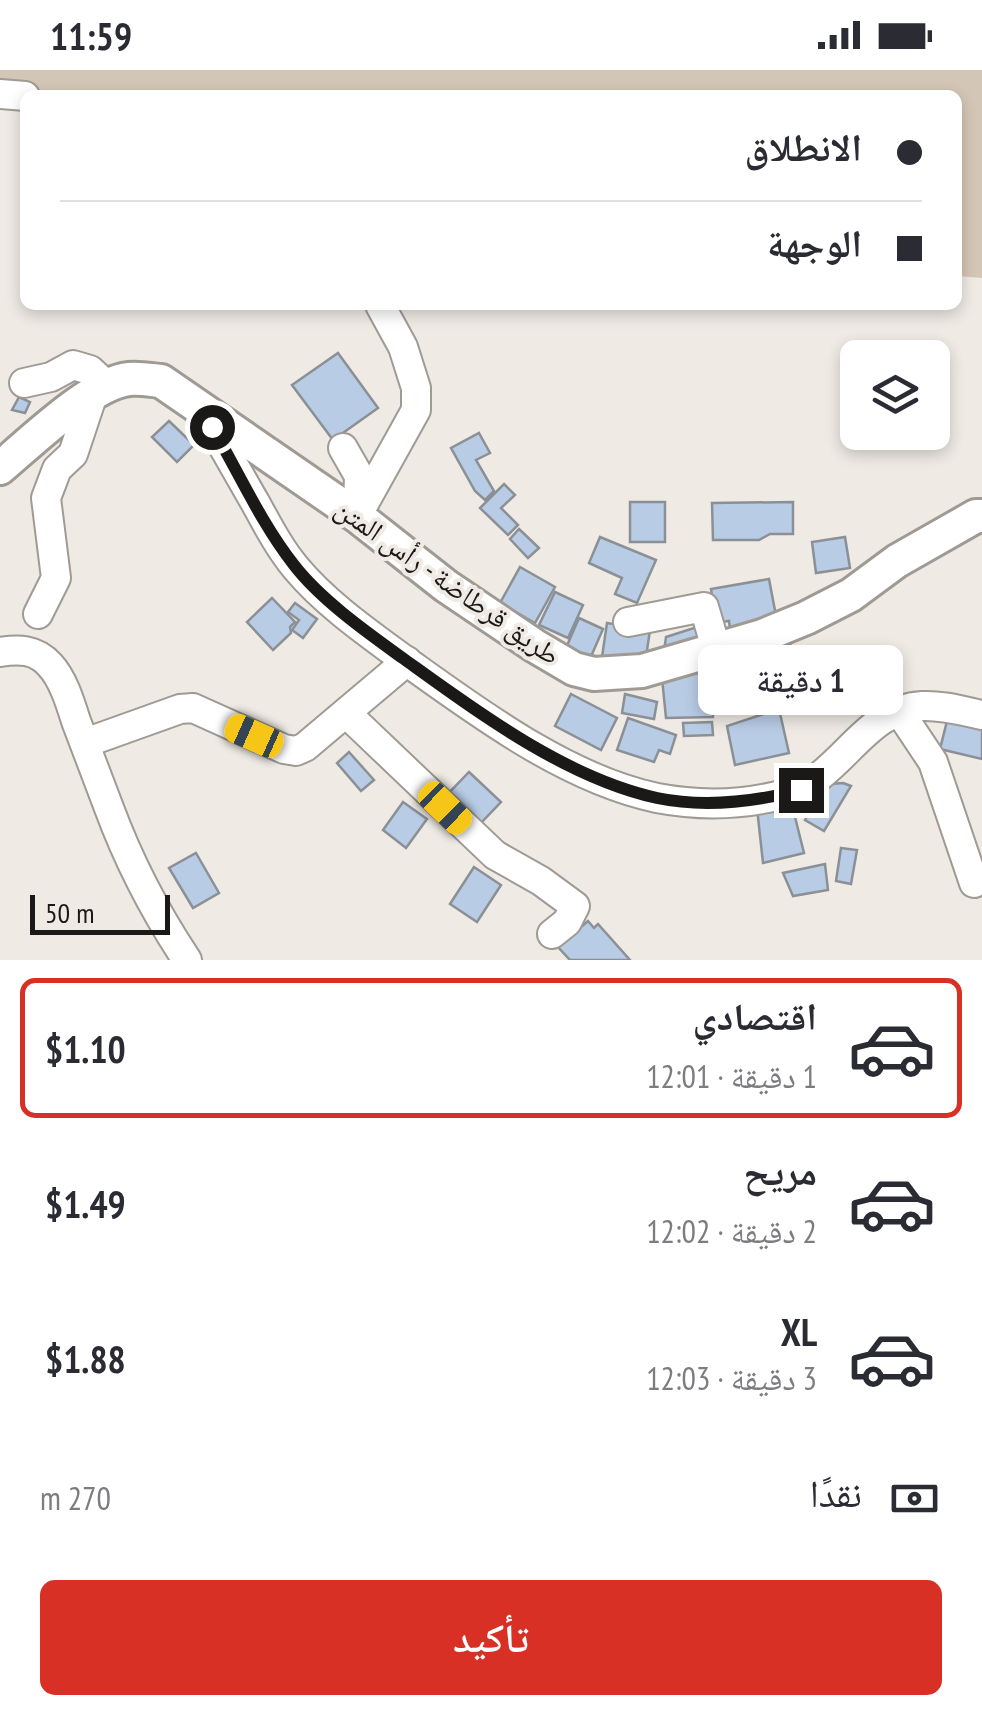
<!DOCTYPE html>
<html lang="ar">
<head>
<meta charset="utf-8">
<style>
  :root { --surface:#fff; --page:#f7f7f7; --text:#2b2b33; --muted:#7c7c81; --line:#e1e1e2; --accent:#d93025 }
  body { margin:0; font-family:"PT Sans Narrow","Noto Naskh Arabic",sans-serif; background:var(--page); color:var(--text); direction:rtl; height:100vh; display:flex; flex-direction:column; font-size:38px; white-space:nowrap }
  * { box-sizing:border-box; margin:0 }
  p { font-size:32px; color:var(--muted) }
  .icon { flex:none; width:55px; height:55px; fill:none; stroke:currentColor; stroke-width:2; stroke-linecap:round; stroke-linejoin:round }
  .map { position:relative; height:890px; overflow:hidden; direction:ltr }
  .details { display:flex; flex-direction:column; background:var(--surface); flex:1 }
  .details>* { flex:none }
  .hud { position:absolute; left:20px; top:20px; width:942px; height:220px; border-radius:15px; box-shadow:0 5px 15px #0003; direction:rtl; display:grid; align-content:center; height:220px; padding:0 40px; background:var(--surface) }
  .controls { position:absolute; left:840px; top:270px; display:grid; gap:20px }
  .controls a { display:grid; place-items:center; width:110px; height:110px; border-radius:15px; background:var(--surface); box-shadow:0 5px 15px #0003; font-size:50px }
  .scale { position:absolute; left:30px; bottom:25px; width:140px; box-sizing:border-box; padding-left:10px; border:5px solid #1b1917; border-top:0; font-size:28px; line-height:35px; white-space:nowrap; color:#1b1917; -webkit-text-stroke:8px #efeae4; paint-order:stroke }
  .end { position:absolute; width:45px; height:45px; margin:-22px; border:12px solid #1b1917; background:#fff; box-shadow:0 0 0 5px #fff }
  .from { border-radius:50% }
  .bubble { position:absolute; height:70px; border-radius:15px; background:var(--surface); box-shadow:0 5px 15px #0003; font-size:32px; font-weight:600; line-height:70px; text-align:center; direction:rtl }
  .car { position:absolute; width:30px; height:60px; margin:-30px -15px; border-radius:12px; box-shadow:0 0 8px 2px #0007; background:linear-gradient(#f5c518 24%,#345 0 40%,#f5c518 0 76%,#345 0 86%,#f5c518 0) }
  .hud b { display:flex; align-items:center; gap:35px; height:95px; font-size:38px }
  .hud b+b { border-top:2px solid var(--line) }
  .hud i { width:25px; height:25px; background:var(--text) }
  ul { padding:18px 0 0; list-style:none }
  li { display:flex; align-items:center; gap:30px; height:140px; margin:0 20px 15px; padding:0 20px; border:5px solid transparent; border-radius:15px }
  li div { flex:1 }
  li b { display:block; font-size:38px }
  li em { font-style:normal; font-weight:600 }
  li.current { border-color:var(--accent) }
  li>.icon { width:90px; height:90px; stroke-width:1.5 }
  .pay { display:flex; align-items:center; gap:25px; height:110px; padding:0 40px; font-size:38px }
  .pay p { margin-inline-start:auto }
  .action { display:flex; gap:20px; margin-top:auto; padding:20px 40px }
  .action a { flex:1; height:115px; border-radius:15px; background:var(--accent); color:#fff; font-size:40px; font-weight:600; line-height:115px; text-align:center }
  .status { display:flex; justify-content:space-between; align-items:center; height:70px; padding:0 50px; background:var(--surface); direction:ltr }
  .status svg { height:28px; fill:currentColor }
  .map>svg:first-child { display:block }
  .green { fill:#d4c6b6 }
  .building { fill:#b8cce5; stroke:#8b9096; stroke-width:2.5 }
  .lines { fill:none; stroke-linecap:round; stroke-linejoin:round }
  .minor-casing { stroke:#9f9a94; stroke-width:32 }
  .major-casing { stroke:#9f9a94; stroke-width:38 }
  .minor { stroke:#fff; stroke-width:28 }
  .major { stroke:#fff; stroke-width:32 }
  .route { stroke:#1b1917; stroke-width:12 }
  .labels { text-anchor:middle; dominant-baseline:central; stroke-width:8; stroke-linejoin:round; paint-order:stroke }
  .street-label { font-size:28px; fill:#1b1917; stroke:#efeae4 }
</style>
</head>
<body>
<div class="status"><b>11:59</b><svg viewBox="0 0 49 12"><path d="M0 12V9h3v3zM5 12V6h3v6zM10 12V3h3v9zM15 12V0h3v12zM26 1h20v11H26zM47 4h2v5h-2z"/></svg></div>
<div class="map">
<svg width="982" height="890" viewBox="0 0 982 890">
  <rect width="100%" height="100%" fill="#efeae4"/>
  <!-- green -->
  <polygon class="green" points="0,0 982,0 982,208 958,206 958,25 25,25 25,41 0,39"/>
  <!-- building -->
  <g class="building">
    <polygon points="338,283 378,338 333,370 292,315"/>
    <polygon points="19,327 30,332 25,343 12,340"/>
    <polygon points="169,351 194,375 177,392 152,367"/>
    <polygon points="479,363 490,383 476,390 494,421 485,430 475,421 451,378"/>
    <polygon points="504,414 515,425 501,438 518,455 508,465 480,438"/>
    <rect x="630" y="432" width="35" height="40"/>
    <polygon points="793,432 793,464 770,464 759,470 713,470 712,433"/>
    <polygon points="519,459 539,478 528,488 510,469"/>
    <polygon points="600,467 656,490 637,533 615,524 622,508 589,493"/>
    <polygon points="845,467 850,498 816,503 812,472"/>
    <polygon points="520,497 555,517 535,553 500,533"/>
    <polygon points="769,509 777,551 730,559 729,551 721,552 715,543 711,519"/>
    <polygon points="555,522 583,535 568,568 539,555"/>
    <polygon points="272,528 295,552 290,557 291,563 273,580 247,552"/>
    <polygon points="295,533 317,549 303,568 292,560 299,550 288,542"/>
    <polygon points="579,548 603,559 586,598 562,587"/>
    <polygon points="607,553 650,560 645,594 602,587"/>
    <polygon points="697,557 701,569 664,581 666,567"/>
    <polygon points="789,571 795,589 779,595 772,576"/>
    <polygon points="714,601 713,647 666,648 662,608"/>
    <polygon points="571,624 617,648 601,680 555,656"/>
    <polygon points="625,624 657,632 654,649 622,643"/>
    <polygon points="779,639 789,683 735,695 727,656"/>
    <polygon points="628,648 676,665 670,684 659,680 654,692 617,680"/>
    <polygon points="947,651 982,659 982,689 940,679"/>
    <polygon points="712,652 713,665 684,666 683,653"/>
    <polygon points="349,682 374,710 361,721 337,693"/>
    <polygon points="469,702 501,732 477,757 445,727"/>
    <polygon points="843,713 851,716 824,761 805,750 809,743 797,736 807,720 816,715"/>
    <polygon points="790,727 804,783 763,793 757,738"/>
    <polygon points="403,732 427,749 406,778 383,760"/>
    <polygon points="841,778 857,780 851,814 836,811"/>
    <polygon points="196,783 219,823 193,838 169,798"/>
    <polygon points="825,794 828,820 793,826 783,803"/>
    <polygon points="474,797 501,815 477,852 450,834"/>
    <polygon points="588,851 594,858 598,854 630,890 570,890 558,877"/>
  </g>
  <g class="lines">
    <defs>
      <g id="minor">
        <polyline points="0,24 25,26"/>
        <polyline points="24,313 51,307 73,295 90,300 107,316"/>
        <path d="M203,342C221,372 238,403 256,434C268,456 280,479 296,498C326,534 368,563 406,591C480,644 567,709 657,728C699,736 744,735 785,724C840,710 863,639 922,636C942,635 963,641 982,645"/>
        <polyline points="343,378 359,406 358,439"/>
        <polyline points="357,446 416,340 416,318 403,277 380,235"/>
        <polyline points="38,544 56,508 46,428 57,399 73,384 93,324"/>
        <polyline points="628,552 704,537 716,578"/>
        <path d="M0,582C19,579 36,579 50,595C63,609 70,632 76,651C87,680 98,709 109,738C129,792 155,842 187,890"/>
        <polyline points="899,641 933,692 974,813"/>
        <polyline points="346,643 495,785 541,811 575,836 567,852 552,864"/>
        <polyline points="85,673 180,639 193,638 284,679 296,681 305,677 407,591"/>
      </g>
      <path id="major" d="M0,398C30,373 91,313 129,309C139,308 151,310 161,311L357,446L446,516L535,576L574,599L594,604L642,601L762,566L806,548L851,525L897,491L976,446H982"/>
    </defs>
    <!-- minor casing -->
    <use href="#minor" class="minor-casing"/>
    <!-- major casing -->
    <use href="#major" class="major-casing"/>
    <!-- minor -->
    <use href="#minor" class="minor"/>
    <!-- major -->
    <use href="#major" class="major"/>
  </g>
  <g class="lines">
    <!-- route -->
    <path class="route" d="M212,357C239,403 261,453 294,495C321,530 368,563 404,589C479,643 566,708 657,728C705,738 754,732 801,720"/>
  </g>
  <g class="labels">
    <!-- street labels -->
    <g class="street-label">
      <text transform="translate(448 511) rotate(35)">طريق قرطاضة - رأس المتن</text>
    </g>
  </g>
</svg>
<div class="controls">
<a><svg class="icon" aria-label="layers" viewBox="0 0 24 24"><path d="M12 4l9 5-9 5-9-5zM3 14l9 5 9-5"/></svg></a>
</div>
<div class="scale">50 m</div>
<i class="end from" style="left:212px;top:357px"></i>
<i class="end" style="left:801px;top:720px"></i>
<div class="bubble" style="left:698px;top:575px;width:205px">1 دقيقة</div>
<i class="car" style="left:254px;top:666px;rotate:294deg"></i>
<i class="car" style="left:445px;top:738px;rotate:134deg"></i>
<div class="hud">
<b><i class="from"></i>الانطلاق</b>
<b><i></i>الوجهة</b>
</div>
</div>
<section class="details">
<ul>
<li class="current"><svg class="icon" aria-label="car" viewBox="0 0 24 24"><path d="M5 17H2v-5l4-1 3-4h7l3 4 3 1v5h-3M9 17h6M6 11h13"/><circle cx="7" cy="17" r="2"/><circle cx="17" cy="17" r="2"/></svg><div><b>اقتصادي</b><p>1 دقيقة · 12:01</p></div><em>$1.10</em></li>
<li><svg class="icon" aria-label="car" viewBox="0 0 24 24"><path d="M5 17H2v-5l4-1 3-4h7l3 4 3 1v5h-3M9 17h6M6 11h13"/><circle cx="7" cy="17" r="2"/><circle cx="17" cy="17" r="2"/></svg><div><b>مريح</b><p>2 دقيقة · 12:02</p></div><em>$1.49</em></li>
<li><svg class="icon" aria-label="car" viewBox="0 0 24 24"><path d="M5 17H2v-5l4-1 3-4h7l3 4 3 1v5h-3M9 17h6M6 11h13"/><circle cx="7" cy="17" r="2"/><circle cx="17" cy="17" r="2"/></svg><div><b>XL</b><p>3 دقيقة · 12:03</p></div><em>$1.88</em></li>
</ul>
<div class="pay"><svg class="icon" aria-label="cash" viewBox="0 0 24 24"><path d="M3 7h18v10H3z"/><circle cx="12" cy="12" r="2"/></svg>نقدًا<p>270 m</p></div>
<div class="action"><a>تأكيد</a></div>
</section>
</body>
</html>
